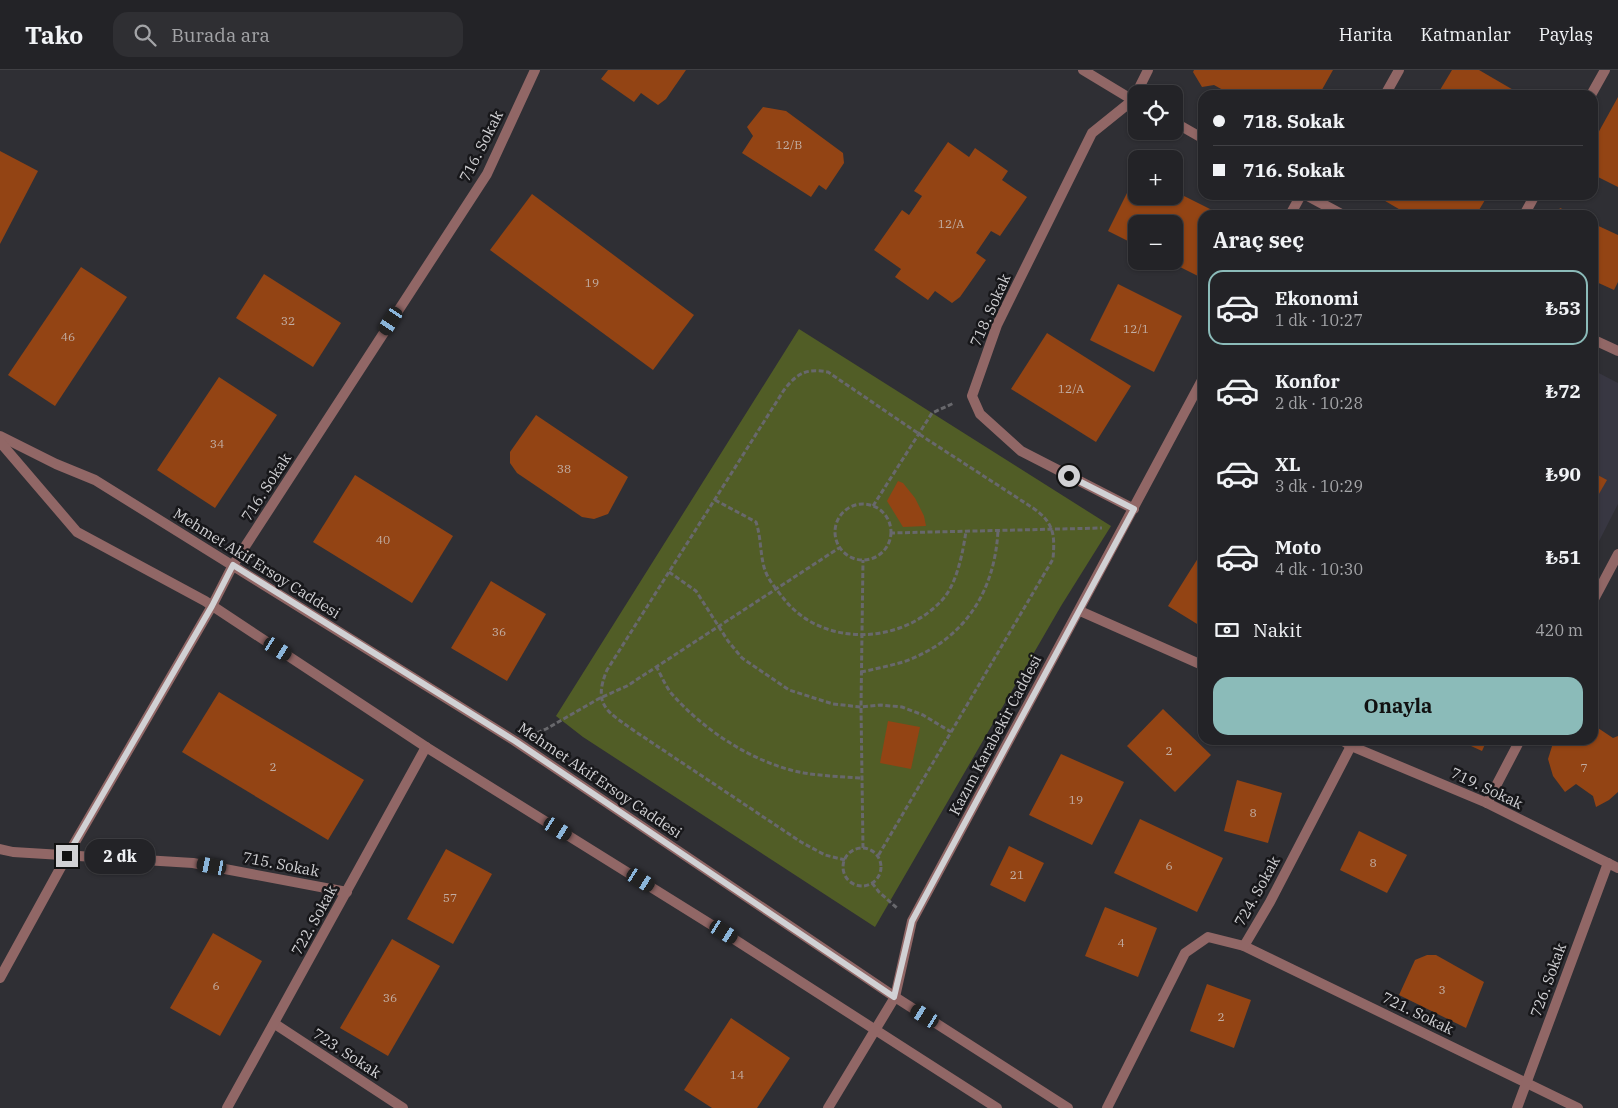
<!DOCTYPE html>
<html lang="tr">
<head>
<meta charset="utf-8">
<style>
  :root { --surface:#232327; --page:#2f2f33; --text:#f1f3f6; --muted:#a3a4a7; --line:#404044; --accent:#8bbbb9 }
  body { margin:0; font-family:"IBM Plex Serif",serif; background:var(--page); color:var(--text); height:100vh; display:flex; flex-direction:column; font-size:19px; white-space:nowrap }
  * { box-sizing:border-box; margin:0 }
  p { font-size:16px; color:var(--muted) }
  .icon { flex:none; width:28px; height:28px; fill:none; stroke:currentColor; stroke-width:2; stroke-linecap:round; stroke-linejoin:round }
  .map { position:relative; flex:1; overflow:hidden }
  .drawer { position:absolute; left:1198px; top:140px; width:400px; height:535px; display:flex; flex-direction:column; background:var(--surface); border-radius:15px; box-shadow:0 1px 4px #0004,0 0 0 1px var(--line) }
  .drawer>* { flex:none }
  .hud { position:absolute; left:1198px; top:20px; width:400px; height:110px; border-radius:15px; box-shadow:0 1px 4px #0004,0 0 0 1px var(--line); display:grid; align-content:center; height:110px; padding:0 15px; background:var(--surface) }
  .controls { position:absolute; left:1128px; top:15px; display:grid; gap:10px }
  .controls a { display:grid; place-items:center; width:55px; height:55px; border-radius:10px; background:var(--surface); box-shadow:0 1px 4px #0004,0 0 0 1px var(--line); font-size:25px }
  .end { position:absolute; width:22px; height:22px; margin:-11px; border:6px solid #d1d1d4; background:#111; box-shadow:0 0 0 2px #111 }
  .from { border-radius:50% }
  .bubble { position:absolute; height:35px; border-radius:15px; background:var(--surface); box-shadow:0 1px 4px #0004,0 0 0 1px var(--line); font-size:16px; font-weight:700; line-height:35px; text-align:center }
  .car { position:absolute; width:15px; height:30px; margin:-15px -8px; border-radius:6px; box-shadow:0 0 4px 1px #0007; background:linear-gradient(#222 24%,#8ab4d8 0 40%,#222 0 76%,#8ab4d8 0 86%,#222 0) }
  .hud b { display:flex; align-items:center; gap:18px; height:48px; font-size:19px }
  .hud b+b { border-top:1px solid var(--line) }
  .hud i { width:12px; height:12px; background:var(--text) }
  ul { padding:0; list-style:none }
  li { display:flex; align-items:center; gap:15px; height:75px; margin:0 10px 8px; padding:0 5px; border:2px solid transparent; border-radius:15px }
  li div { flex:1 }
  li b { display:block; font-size:19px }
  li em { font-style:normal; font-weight:700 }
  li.active { border-color:var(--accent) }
  li>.icon { width:45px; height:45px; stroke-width:1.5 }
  h2 { padding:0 15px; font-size:22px; line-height:60px }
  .pay { display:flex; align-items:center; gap:12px; height:55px; padding:0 15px; font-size:19px }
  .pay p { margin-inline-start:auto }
  .primary-button { display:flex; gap:10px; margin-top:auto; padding:10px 15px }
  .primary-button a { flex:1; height:58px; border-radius:15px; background:var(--accent); color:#111; font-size:20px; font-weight:700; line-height:58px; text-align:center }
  header { display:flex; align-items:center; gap:30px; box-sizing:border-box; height:70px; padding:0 25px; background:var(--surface); border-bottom:1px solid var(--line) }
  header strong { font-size:24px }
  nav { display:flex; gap:28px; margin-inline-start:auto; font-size:18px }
  .search { width:350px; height:45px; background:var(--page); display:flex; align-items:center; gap:12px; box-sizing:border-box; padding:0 18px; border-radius:15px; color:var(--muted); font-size:19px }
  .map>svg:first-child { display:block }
  .built { fill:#383742 }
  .green { fill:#515d26 }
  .building { fill:#934414 }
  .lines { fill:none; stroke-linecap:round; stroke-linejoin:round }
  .path { stroke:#68686c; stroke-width:3; stroke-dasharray:5 2.5; stroke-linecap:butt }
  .minor { stroke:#916766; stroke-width:10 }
  .tertiary { stroke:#916766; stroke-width:10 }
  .route { stroke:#d1d1d4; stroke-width:6 }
  .labels { text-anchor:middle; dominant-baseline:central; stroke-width:5; stroke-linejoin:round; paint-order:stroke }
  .number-label { font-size:12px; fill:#c2aea4 }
  .street-label { font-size:15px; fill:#d1d1d4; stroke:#17171a }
</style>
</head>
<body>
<header>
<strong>Tako</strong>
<div class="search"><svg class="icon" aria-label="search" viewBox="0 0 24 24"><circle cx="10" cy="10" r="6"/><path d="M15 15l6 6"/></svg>Burada ara</div>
<nav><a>Harita</a><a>Katmanlar</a><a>Paylaş</a></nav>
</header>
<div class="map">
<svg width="1618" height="1038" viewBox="0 0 1618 1038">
  <rect width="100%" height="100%" fill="#2f2f34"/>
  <!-- built -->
  <polygon class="built" points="1593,300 1618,313 1618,434 1593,483"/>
  <!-- green -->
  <polygon class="green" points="799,259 1111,456 1061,536 875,857 583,667 556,646"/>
  <!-- building -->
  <g class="building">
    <polygon points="608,0 686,0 666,29 658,35 641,23 634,32 601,9"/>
    <polygon points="1194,0 1333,0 1319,25 1232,25 1214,15 1202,17 1193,2"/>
    <polygon points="1452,0 1479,0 1522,25 1437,25"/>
    <polygon points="1618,27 1618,117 1592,104 1592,74"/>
    <polygon points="763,37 786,41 843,83 844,93 826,120 819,115 811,127 742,83 753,66 747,57"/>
    <polygon points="948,72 969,87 975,78 1008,101 1002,110 1027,127 1000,166 991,161 976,183 986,190 960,227 952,233 935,221 928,230 895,207 901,199 874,180 902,140 909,145 922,126 914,121"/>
    <polygon points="0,81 38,101 0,174"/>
    <polygon points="1136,105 1136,126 1174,126 1174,121 1222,145 1202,145 1202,208 1168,191 1174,191 1174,154 1136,154 1136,175 1108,161"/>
    <polygon points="532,124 694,245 653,300 490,180"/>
    <polygon points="1375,125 1488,125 1476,145 1409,145"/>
    <polygon points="1560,138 1576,145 1556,145"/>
    <polygon points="1592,153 1618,165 1618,212 1614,220 1592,210"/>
    <polygon points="81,197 127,227 55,336 8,305"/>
    <polygon points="264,204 341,253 313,297 236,248"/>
    <polygon points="1118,214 1182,246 1154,302 1090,270"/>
    <polygon points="1047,263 1131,316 1096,372 1011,319"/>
    <polygon points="219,307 277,345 215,438 157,400"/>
    <polygon points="536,345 628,407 608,444 594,449 582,447 517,403 510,393 510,382"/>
    <polygon points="1592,402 1607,410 1592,436"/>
    <polygon points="355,405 453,466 412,533 313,472"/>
    <polygon points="898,411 903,413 915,428 924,446 926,456 903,457 887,431"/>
    <polygon points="1200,485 1202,487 1202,557 1168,536"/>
    <polygon points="491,511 546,544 507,611 451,578"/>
    <polygon points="219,622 364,710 328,770 182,682"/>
    <polygon points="1163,639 1211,685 1175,722 1127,676"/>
    <polygon points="1592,650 1595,650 1598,658 1613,668 1618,666 1618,722 1609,730 1596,737 1593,726 1576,714 1565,722 1553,706 1548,689 1554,670 1592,670"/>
    <polygon points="888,651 920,657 911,699 880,693"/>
    <polygon points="1458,670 1487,670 1482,681"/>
    <polygon points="1061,684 1124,712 1092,775 1029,745"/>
    <polygon points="1237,710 1282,723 1268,773 1224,761"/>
    <polygon points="1140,749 1223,788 1197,842 1114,803"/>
    <polygon points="1359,761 1407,785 1387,823 1340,800"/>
    <polygon points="1009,776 1044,793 1025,832 990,815"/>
    <polygon points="446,779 492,804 453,874 407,849"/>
    <polygon points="1105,837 1157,858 1138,907 1085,886"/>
    <polygon points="213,863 262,891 220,966 170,938"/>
    <polygon points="392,869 440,896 388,986 340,958"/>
    <polygon points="1427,885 1436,885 1484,912 1466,958 1399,925 1415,890"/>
    <polygon points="1207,914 1251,930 1234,978 1190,961"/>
    <polygon points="731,948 790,988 757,1038 712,1038 684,1020"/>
  </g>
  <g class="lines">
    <!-- path -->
    <g class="path">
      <path d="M715,430L756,452C761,467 760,482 764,497C767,509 777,520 784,529C823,578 902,575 943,529C957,513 963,482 966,461"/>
      <circle cx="863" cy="462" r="28"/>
      <polyline points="873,436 932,343 954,333"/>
      <polyline points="890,463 1102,458"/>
      <polyline points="669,502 696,521 728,571 742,588 789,620 833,634 861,637 881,635 902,637 923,645 951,662"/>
      <path d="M656,596C661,605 665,615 671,623C704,661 755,694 804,703C823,706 843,707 862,708"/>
      <path d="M861,602C875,599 889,596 903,592C963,571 995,523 998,460"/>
      <polyline points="537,663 546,659 600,628 627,616 839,478"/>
      <polyline points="863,778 861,637 863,490"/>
      <circle cx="862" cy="797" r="19"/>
      <path d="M845,790L825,785L801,772L636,662C608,642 592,636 607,600L784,320C797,303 807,298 828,302L925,368L1033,438C1054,453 1055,464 1053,489L878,786"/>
      <polyline points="872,813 879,822 898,839"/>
    </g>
    <!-- minor -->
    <g class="minor">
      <polyline points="1591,25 1605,0"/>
      <polyline points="1524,145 1535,125"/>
      <polyline points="1134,439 1021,381 980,344 972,326 997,255 1092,63 1133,30 1148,0"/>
      <polyline points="1592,533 1618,484"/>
      <polyline points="1080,541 1202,595"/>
      <polyline points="1342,670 1351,676 1487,733 1618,798"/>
      <polyline points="1487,733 1520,670"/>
      <polyline points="0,779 13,782 193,793 347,822"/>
      <polyline points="1244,876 1578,1038"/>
      <polyline points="0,908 67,786 212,536 233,495 487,104 535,0"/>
      <polyline points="275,954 403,1038"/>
      <polyline points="227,1038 426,677"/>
      <polyline points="1107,1038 1185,883 1208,867 1244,876 1270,832 1351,676"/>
      <polyline points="1517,1038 1608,793"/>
    </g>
    <!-- tertiary -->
    <g class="tertiary">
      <polyline points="1083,0 1136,32"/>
      <polyline points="1385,25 1399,0"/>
      <polyline points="1174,52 1202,68"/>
      <polyline points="1306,125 1343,145"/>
      <polyline points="1290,145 1301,125"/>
      <polyline points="1592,269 1618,281"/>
      <polyline points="0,366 56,394 95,410 515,671 895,927 1068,1038"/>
      <polyline points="0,372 77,462 205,531 426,677 723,862 997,1038"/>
      <polyline points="828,1038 895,927 912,851 1202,310"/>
    </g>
  </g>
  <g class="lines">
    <!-- route -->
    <polyline class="route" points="67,786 212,536 233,495 515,671 894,927 912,851 1134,439 1069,406"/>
  </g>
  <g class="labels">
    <!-- number labels -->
    <g class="number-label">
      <text x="789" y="74">12/B</text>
      <text x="951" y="153">12/A</text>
      <text x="592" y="212">19</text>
      <text x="288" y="250">32</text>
      <text x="1136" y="258">12/1</text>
      <text x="68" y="266">46</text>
      <text x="1071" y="318">12/A</text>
      <text x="217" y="373">34</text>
      <text x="564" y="398">38</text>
      <text x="383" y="469">40</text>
      <text x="499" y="561">36</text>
      <text x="1169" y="680">2</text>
      <text x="273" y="696">2</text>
      <text x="1584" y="697">7</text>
      <text x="1076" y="729">19</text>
      <text x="1253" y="742">8</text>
      <text x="1373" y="792">8</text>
      <text x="1169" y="795">6</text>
      <text x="1017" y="804">21</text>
      <text x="450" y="827">57</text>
      <text x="1121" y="872">4</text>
      <text x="216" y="915">6</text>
      <text x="1442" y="919">3</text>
      <text x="390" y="927">36</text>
      <text x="1221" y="946">2</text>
      <text x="737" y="1004">14</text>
    </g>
    <!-- street labels -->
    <g class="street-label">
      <text transform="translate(481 76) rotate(-63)">716. Sokak</text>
      <text transform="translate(990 240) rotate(-66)">718. Sokak</text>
      <text transform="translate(266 417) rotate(-57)">716. Sokak</text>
      <text transform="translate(257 493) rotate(32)">Mehmet Akif Ersoy Caddesi</text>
      <text transform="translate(995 665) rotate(-62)">Kazım Karabekir Caddesi</text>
      <text transform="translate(600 710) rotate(34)">Mehmet Akif Ersoy Caddesi</text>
      <text transform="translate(1487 718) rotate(25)">719. Sokak</text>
      <text transform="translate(281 794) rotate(11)">715. Sokak</text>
      <text transform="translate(1257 821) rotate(-61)">724. Sokak</text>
      <text transform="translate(314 850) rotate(-61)">722. Sokak</text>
      <text transform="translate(1548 910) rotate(-70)">726. Sokak</text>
      <text transform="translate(1418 943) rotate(26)">721. Sokak</text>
      <text transform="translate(347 983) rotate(33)">723. Sokak</text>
    </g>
  </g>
</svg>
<div class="controls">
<a><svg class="icon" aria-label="locate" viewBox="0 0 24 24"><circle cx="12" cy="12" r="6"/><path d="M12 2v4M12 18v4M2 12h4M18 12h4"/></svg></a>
<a>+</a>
<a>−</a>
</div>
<i class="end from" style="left:1069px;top:406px"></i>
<i class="end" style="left:67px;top:786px"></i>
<div class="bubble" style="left:85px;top:769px;width:70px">2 dk</div>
<i class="car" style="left:391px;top:251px;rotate:213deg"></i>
<i class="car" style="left:278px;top:579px;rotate:123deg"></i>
<i class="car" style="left:558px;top:759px;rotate:122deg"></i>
<i class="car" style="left:212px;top:796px;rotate:281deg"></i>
<i class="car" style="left:641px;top:810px;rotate:122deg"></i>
<i class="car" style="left:724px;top:862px;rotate:123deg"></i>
<i class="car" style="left:925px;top:946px;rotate:303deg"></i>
<div class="hud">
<b><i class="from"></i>718. Sokak</b>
<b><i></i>716. Sokak</b>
</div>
<section class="drawer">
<h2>Araç seç</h2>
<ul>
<li class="active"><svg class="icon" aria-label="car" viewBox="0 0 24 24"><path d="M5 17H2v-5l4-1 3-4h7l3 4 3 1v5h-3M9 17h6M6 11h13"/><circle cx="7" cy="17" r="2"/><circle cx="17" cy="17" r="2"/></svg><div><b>Ekonomi</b><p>1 dk · 10:27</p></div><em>₺53</em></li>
<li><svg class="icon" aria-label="car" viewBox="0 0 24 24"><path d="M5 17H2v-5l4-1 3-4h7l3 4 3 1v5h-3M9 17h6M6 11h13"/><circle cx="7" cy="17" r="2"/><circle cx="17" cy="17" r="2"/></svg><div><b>Konfor</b><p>2 dk · 10:28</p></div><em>₺72</em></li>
<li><svg class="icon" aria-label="car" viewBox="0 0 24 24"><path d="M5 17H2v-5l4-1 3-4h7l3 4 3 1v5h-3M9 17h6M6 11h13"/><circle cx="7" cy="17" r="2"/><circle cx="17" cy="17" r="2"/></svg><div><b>XL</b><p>3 dk · 10:29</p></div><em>₺90</em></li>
<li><svg class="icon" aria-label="car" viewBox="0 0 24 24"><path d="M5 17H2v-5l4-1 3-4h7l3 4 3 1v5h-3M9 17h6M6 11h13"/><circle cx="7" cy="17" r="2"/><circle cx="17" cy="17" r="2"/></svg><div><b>Moto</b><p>4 dk · 10:30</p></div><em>₺51</em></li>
</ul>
<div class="pay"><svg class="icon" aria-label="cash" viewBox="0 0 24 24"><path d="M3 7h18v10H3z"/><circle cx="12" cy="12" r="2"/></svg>Nakit<p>420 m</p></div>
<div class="primary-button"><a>Onayla</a></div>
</section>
</div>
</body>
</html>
